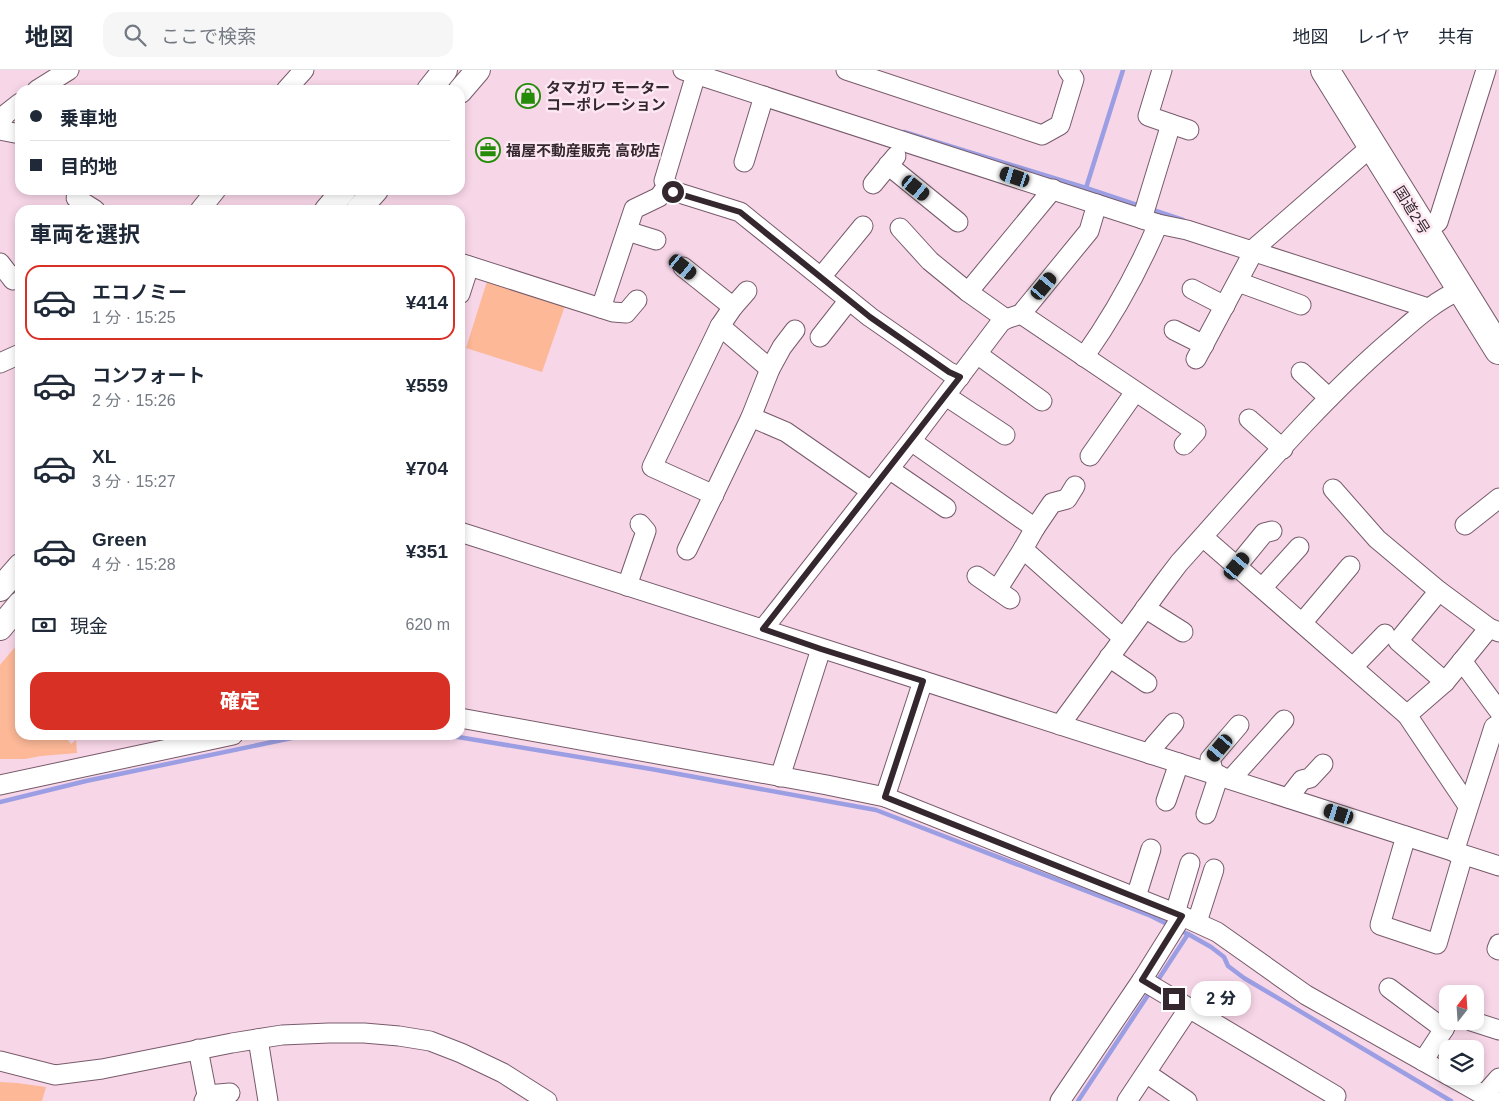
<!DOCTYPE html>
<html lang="ja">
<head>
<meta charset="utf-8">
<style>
  :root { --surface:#fff; --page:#f6f6f7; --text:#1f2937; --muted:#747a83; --line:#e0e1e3; --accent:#d93025 }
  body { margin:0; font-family:Arial,"Noto Sans JP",sans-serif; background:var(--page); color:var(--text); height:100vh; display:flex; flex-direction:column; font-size:19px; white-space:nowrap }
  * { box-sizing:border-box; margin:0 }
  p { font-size:16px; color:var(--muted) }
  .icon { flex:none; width:28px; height:28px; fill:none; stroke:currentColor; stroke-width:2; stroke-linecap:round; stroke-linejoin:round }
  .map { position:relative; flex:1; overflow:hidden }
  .sheet { position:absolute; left:15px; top:135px; width:450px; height:535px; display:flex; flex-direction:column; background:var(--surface); border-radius:15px; box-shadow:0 2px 8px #0003 }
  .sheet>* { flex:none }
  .hud { position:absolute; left:15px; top:15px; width:450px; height:110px; border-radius:15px; box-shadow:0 2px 8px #0003; display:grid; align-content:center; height:110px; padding:0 15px; background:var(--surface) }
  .needle { width:32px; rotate:17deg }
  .buttons { position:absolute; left:1439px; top:915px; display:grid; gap:10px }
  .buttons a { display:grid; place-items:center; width:45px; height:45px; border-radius:10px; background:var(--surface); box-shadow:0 2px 8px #0003; font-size:25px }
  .end { position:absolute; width:22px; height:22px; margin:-11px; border:6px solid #34272e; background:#fff; box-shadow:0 0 0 2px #fff }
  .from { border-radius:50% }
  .bubble { position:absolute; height:35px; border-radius:15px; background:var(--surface); box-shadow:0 2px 8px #0003; font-size:16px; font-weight:800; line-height:35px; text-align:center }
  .car { position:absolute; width:15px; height:30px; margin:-15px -8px; border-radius:6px; box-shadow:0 0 4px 1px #0007; background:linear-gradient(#222 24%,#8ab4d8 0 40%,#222 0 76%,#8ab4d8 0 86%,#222 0) }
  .hud b { display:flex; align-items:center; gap:18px; height:48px; font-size:19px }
  .hud b+b { border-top:1px solid var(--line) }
  .hud i { width:12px; height:12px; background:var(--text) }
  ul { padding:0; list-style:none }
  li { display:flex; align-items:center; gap:15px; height:75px; margin:0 10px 8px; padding:0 5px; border:2px solid transparent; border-radius:15px }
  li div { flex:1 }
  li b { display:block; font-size:19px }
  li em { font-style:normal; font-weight:800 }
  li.active { border-color:var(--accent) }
  li>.icon { width:45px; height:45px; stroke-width:1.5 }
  h2 { padding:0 15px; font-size:22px; line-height:60px }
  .pay { display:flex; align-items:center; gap:12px; height:55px; padding:0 15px; font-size:19px }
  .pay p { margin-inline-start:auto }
  .action { display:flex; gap:10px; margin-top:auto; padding:10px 15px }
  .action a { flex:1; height:58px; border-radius:15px; background:var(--accent); color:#fff; font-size:20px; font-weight:800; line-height:58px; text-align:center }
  header { display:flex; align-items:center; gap:30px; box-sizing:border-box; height:70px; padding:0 25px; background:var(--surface); border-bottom:1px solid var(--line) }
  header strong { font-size:24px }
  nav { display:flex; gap:28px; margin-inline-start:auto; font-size:18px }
  .search { width:350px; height:45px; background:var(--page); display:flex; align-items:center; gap:12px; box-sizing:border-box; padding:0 18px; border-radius:15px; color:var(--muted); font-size:19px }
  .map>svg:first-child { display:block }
  .green { fill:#fcb897 }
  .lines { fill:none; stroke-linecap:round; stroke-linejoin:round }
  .stream { stroke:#9b9ee2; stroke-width:4.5 }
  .minor-casing { stroke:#775b6b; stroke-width:21 }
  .major-casing { stroke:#775b6b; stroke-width:26 }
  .highway-casing { stroke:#775b6b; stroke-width:30 }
  .minor { stroke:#fff; stroke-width:19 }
  .major { stroke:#fff; stroke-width:24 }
  .highway { stroke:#fff; stroke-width:28 }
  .route { stroke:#34272e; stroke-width:6 }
  .labels { text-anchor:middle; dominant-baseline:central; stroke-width:5; stroke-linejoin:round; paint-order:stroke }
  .poi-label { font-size:15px; font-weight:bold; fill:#34272e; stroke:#fce7f2; text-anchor:start }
  .street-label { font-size:15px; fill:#34272e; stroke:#fce7f2 }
</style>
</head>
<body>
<header>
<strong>地図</strong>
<div class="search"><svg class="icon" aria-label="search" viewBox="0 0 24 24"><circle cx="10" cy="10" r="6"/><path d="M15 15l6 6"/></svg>ここで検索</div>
<nav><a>地図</a><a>レイヤ</a><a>共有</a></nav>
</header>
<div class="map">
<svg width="1499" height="1031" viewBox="0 0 1499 1031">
  <rect width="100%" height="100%" fill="#f7d6e8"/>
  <!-- green -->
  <g class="green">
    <polygon points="489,205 567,230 542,302 466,278"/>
    <polygon points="20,571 20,665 64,665 71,674 76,670 77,683 41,686 25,689 0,689 0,595"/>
    <polygon points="0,1012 17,1013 46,1017 42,1031 0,1031"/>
  </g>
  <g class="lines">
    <!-- stream -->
    <g class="stream">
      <polyline points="904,62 1086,118 1123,0"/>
      <polyline points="1086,118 1140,136"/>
      <polyline points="1150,139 1183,150"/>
      <polyline points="446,665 651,699 876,740 1151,846 1171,856"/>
      <polyline points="0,732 86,711 306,665"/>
      <polyline points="1188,864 1211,877 1224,887 1228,896 1244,908 1451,1031"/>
      <polyline points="1156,913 1188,864 1178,860"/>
      <polyline points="1078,1031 1150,922"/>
    </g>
    <defs>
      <g id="minor">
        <polyline points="683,0 1158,154 1187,160 1428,238"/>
        <polyline points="846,0 1042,65 1060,55 1074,9 1068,0"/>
        <polyline points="696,4 664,111 673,121 740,142 870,247 949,302 960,307"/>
        <polyline points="37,20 69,0"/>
        <polyline points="286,20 304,0"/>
        <polyline points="0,53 6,44 20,33"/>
        <polyline points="1171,54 1189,60"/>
        <polyline points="0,60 20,64"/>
        <polyline points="744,92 764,26"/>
        <polyline points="888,95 958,152"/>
        <polyline points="873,114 896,86"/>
        <polyline points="76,128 95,140"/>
        <polyline points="200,140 216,120"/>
        <polyline points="1142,149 1171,54 1148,46 1162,0"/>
        <polyline points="900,158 930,191 968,222 1006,249"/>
        <polyline points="627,161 656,170"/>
        <polyline points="1426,161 1438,152 1486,0"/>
        <polyline points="0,193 13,210 20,204"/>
        <polyline points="460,193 613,242 626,243 637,230"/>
        <polyline points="683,197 733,237"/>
        <polyline points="821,207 863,156"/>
        <polyline points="1238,212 1301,235"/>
        <polyline points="1192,219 1225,236"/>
        <polyline points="968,222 1053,119"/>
        <polyline points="460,224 469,196"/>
        <polyline points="601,238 634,139 659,127 667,116"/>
        <polyline points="1021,244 1196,362 1184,375"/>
        <polyline points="720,256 770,299"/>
        <polyline points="1174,260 1204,275"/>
        <polyline points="820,267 849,230"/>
        <polyline points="977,284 1042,331"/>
        <path d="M1084,287C1115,243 1137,204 1158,154"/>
        <polyline points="1196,289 1256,177 1372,76"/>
        <polyline points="0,293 20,284"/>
        <polyline points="1301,302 1329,328"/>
        <polyline points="946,326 1005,365"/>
        <polyline points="751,347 786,362 871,421"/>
        <polyline points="1249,349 1283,379"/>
        <polyline points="911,371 1035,458 1023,479 1123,568"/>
        <polyline points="1090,386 1135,322"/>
        <polyline points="889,399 946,438"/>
        <polyline points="1333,419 1377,469 1439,521 1489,558 1499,562"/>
        <polyline points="714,425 652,397 720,256 733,237 747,221"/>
        <polyline points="1465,455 1499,428"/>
        <polyline points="1035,458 1052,433 1067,429 1075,416"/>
        <polyline points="460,462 1499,796"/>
        <polyline points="1203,467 1407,645 1468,736"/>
        <polyline points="687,480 751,347 770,299 782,277 795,260"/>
        <polyline points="1237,496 1264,463 1272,461"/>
        <polyline points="977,506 1010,529"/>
        <polyline points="627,516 646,461 640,454"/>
        <polyline points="1262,518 1299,477"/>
        <polyline points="997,520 1023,479"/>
        <polyline points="1439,521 1398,571 1445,612"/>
        <polyline points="1145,538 1183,562"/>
        <polyline points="1302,553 1350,496"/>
        <polyline points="763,559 911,371 1001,252 1006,249 1021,244 1089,161 1097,134"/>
        <polyline points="1109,587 1147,613"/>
        <polyline points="1462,591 1499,641"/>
        <polyline points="1353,597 1385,564"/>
        <polyline points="1407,645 1445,612 1489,558"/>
        <polyline points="460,648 827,715 885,727 1182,846 1217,862 1306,925 1448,1005"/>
        <path d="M1060,655L1163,514L1179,493C1248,417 1313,337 1391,270C1413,251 1434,231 1462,219"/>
        <polyline points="1150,684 1154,676 1174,653"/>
        <polyline points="1214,704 1210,689 1239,655"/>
        <polyline points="780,707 821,579"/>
        <polyline points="1231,709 1284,650"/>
        <polyline points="0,715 233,665"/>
        <polyline points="885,727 923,611"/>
        <polyline points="1288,728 1302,710 1310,708 1323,694"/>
        <polyline points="1166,731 1179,693"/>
        <polyline points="1206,744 1219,705"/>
        <polyline points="1406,766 1380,855 1437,874 1463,785"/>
        <polyline points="1454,782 1494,657 1499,654"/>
        <polyline points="1136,827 1151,779"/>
        <polyline points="1175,843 1190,793"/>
        <polyline points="1197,852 1214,799"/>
        <polyline points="1499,874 1497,879 1499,880"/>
        <polyline points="1142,910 1336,1026"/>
        <polyline points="1389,918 1444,959 1448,951"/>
        <polyline points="1471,951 1499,960"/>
        <polyline points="258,969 268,1031"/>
        <polyline points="198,979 207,1025 204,1031"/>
        <polyline points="0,991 55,1005 102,999 232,973 282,965 329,963 364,963 399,966 430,971 461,983 503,1003 547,1031"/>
        <polyline points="1423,991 1444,959"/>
        <polyline points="1146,1003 1187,1031"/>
        <polyline points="1450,1006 1494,1031"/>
        <polyline points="207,1025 230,1023"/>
        <polyline points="1484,1025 1499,1008"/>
        <polyline points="1060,1031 1142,910 1182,846"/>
        <polyline points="1127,1031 1189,938"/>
      </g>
      <g id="major">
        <polyline points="429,20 445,0"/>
        <polyline points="460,21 478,0"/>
        <polyline points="327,140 344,120"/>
        <polyline points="358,140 376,120"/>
        <polyline points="0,519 20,496"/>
        <polyline points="0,558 20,534"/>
      </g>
      <polyline id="highway" points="1325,0 1499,280"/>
    </defs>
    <!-- minor casing -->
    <use href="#minor" class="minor-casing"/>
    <!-- major casing -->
    <use href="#major" class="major-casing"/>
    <!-- highway casing -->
    <use href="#highway" class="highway-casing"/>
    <!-- minor -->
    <use href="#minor" class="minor"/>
    <!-- major -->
    <use href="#major" class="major"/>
    <!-- highway -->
    <use href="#highway" class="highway"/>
  </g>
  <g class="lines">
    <!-- route -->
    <polyline class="route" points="673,122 740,142 870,247 949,302 960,307 763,559 821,579 923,611 885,727 1182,846 1142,910 1174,929"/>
  </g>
  <!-- icons -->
  <defs>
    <symbol id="shop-ring" viewBox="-11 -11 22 22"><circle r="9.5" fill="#fce7f2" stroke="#248c08" stroke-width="1.5"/><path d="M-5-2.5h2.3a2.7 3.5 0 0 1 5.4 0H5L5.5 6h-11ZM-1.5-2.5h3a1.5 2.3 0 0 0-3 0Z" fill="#248c08"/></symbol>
    <symbol id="office-ring" viewBox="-11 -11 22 22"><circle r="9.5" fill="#fce7f2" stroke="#248c08" stroke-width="1.5"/><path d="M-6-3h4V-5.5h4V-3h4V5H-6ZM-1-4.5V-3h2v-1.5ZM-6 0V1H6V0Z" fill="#248c08"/></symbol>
  </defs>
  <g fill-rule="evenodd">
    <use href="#shop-ring" x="514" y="12" width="28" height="28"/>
    <use href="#office-ring" x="474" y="66" width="28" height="28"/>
  </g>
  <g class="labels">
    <!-- poi labels -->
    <g class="poi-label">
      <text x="546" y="17">タマガワ モーター<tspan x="546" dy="17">コーポレーション</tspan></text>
      <text x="506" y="80">福屋不動産販売 高砂店</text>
    </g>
    <!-- street labels -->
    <g class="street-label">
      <text transform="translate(1412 140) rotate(58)">国道2号</text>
    </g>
  </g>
</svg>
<div class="buttons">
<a><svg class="needle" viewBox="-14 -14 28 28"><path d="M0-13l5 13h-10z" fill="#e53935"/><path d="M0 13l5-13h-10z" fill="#747a83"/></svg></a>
<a><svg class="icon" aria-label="layers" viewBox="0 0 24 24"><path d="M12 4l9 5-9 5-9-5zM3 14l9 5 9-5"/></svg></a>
</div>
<i class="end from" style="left:673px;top:122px"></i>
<i class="end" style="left:1174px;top:929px"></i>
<div class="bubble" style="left:1191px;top:911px;width:60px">2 分</div>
<i class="car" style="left:1015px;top:107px;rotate:288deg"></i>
<i class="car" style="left:916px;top:118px;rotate:129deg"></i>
<i class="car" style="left:683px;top:197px;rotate:129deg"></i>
<i class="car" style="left:1044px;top:216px;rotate:40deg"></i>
<i class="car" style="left:1237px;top:496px;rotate:40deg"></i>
<i class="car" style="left:1220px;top:678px;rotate:220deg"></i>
<i class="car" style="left:1339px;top:744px;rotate:288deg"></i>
<div class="hud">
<b><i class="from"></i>乗車地</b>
<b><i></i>目的地</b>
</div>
<section class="sheet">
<h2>車両を選択</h2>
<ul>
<li class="active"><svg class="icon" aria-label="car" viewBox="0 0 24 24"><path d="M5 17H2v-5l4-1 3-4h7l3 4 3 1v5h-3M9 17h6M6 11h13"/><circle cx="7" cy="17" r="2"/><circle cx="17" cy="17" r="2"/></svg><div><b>エコノミー</b><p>1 分 · 15:25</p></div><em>¥414</em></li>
<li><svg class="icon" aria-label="car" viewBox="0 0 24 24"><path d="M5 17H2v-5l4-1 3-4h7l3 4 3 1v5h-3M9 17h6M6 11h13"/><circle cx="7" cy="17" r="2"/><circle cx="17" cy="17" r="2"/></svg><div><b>コンフォート</b><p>2 分 · 15:26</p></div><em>¥559</em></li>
<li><svg class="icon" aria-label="car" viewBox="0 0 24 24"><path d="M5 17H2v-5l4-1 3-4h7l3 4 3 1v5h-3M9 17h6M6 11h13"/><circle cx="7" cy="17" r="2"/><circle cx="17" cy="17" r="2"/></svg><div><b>XL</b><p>3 分 · 15:27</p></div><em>¥704</em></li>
<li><svg class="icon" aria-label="car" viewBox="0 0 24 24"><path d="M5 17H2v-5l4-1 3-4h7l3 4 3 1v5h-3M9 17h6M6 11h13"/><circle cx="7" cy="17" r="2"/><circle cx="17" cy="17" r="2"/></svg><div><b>Green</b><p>4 分 · 15:28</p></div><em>¥351</em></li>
</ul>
<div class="pay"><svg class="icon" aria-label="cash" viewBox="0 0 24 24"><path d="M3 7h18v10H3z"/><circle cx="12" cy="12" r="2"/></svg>現金<p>620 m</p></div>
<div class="action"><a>確定</a></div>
</section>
</div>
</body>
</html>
